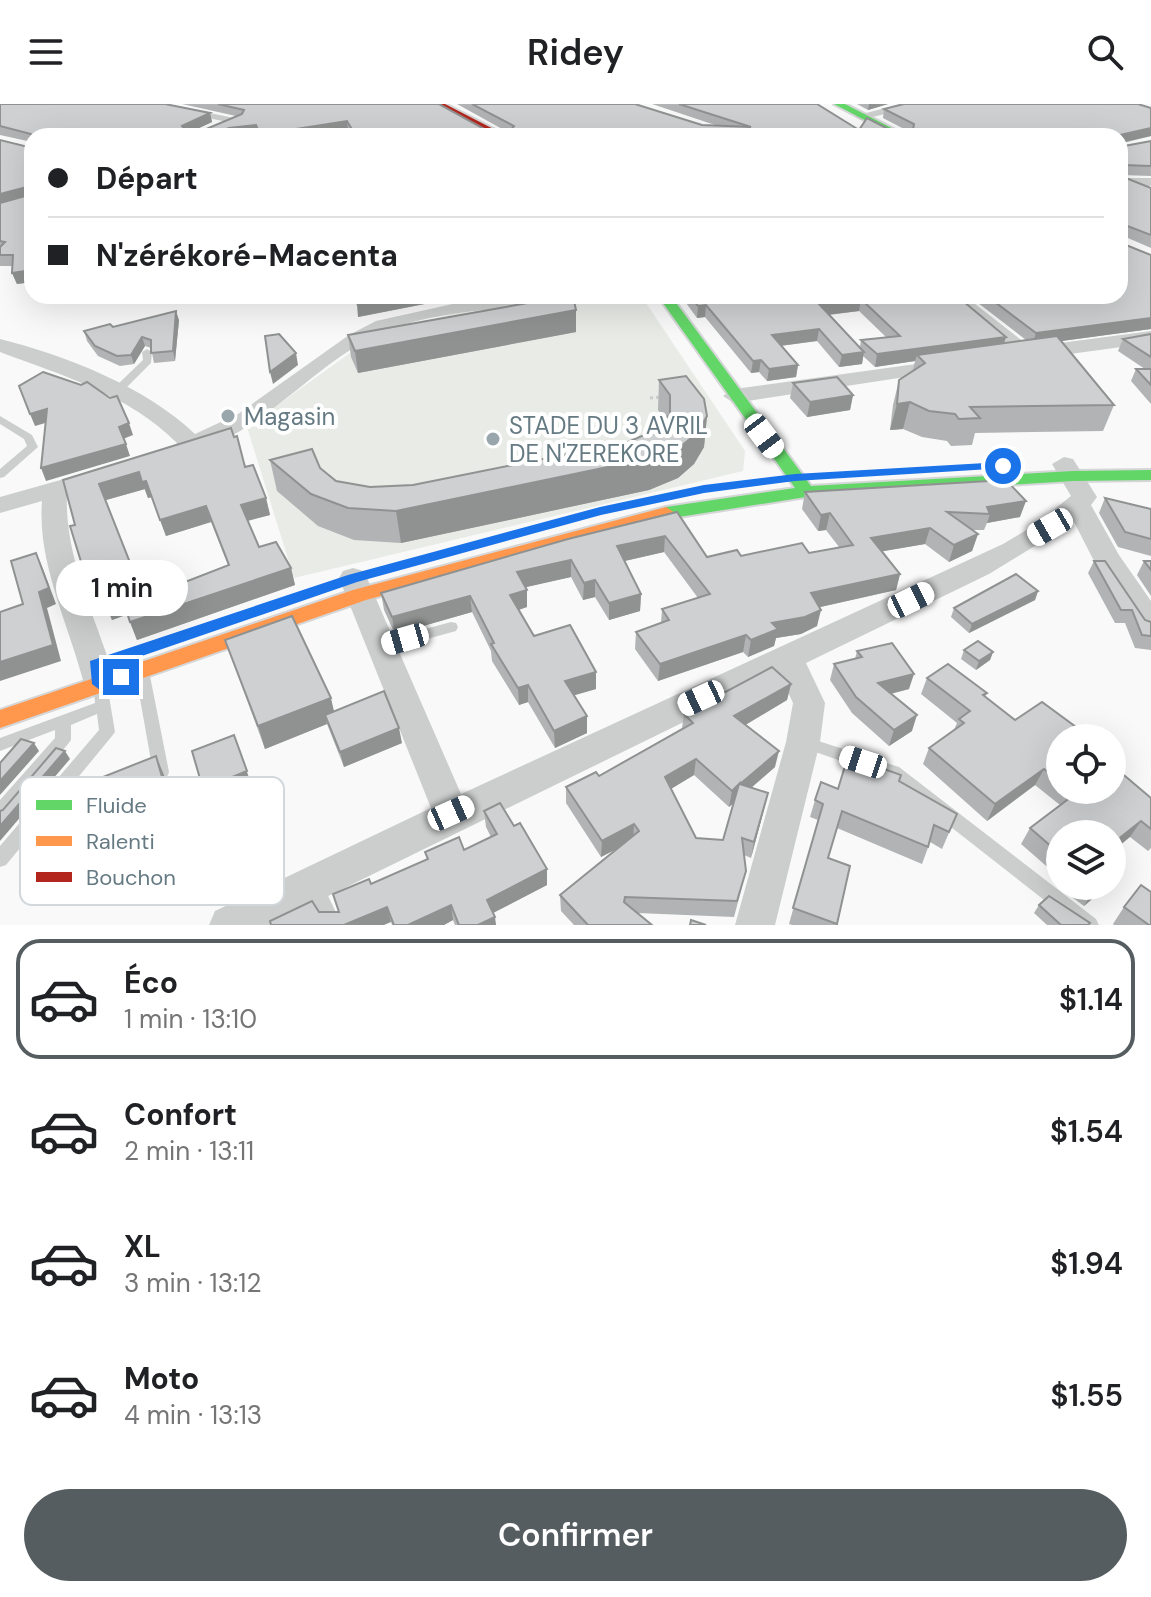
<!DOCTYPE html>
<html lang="fr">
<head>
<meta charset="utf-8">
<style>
  :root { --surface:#fff; --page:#f6f6f6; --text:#202124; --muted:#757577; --line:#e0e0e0; --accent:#565d61 }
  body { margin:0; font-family:"DM Sans",sans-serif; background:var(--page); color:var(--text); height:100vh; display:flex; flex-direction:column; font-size:30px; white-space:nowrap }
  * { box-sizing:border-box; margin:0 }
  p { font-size:26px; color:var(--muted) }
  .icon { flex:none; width:44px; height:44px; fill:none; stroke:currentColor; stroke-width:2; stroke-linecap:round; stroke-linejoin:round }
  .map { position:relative; height:821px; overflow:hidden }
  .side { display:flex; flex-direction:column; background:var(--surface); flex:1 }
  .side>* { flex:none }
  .hud { position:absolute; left:24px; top:24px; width:1104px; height:176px; border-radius:24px; box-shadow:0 8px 32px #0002; display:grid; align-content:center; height:176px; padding:0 24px; background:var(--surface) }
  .controls { position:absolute; left:1046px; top:620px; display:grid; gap:16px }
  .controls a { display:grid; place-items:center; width:80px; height:80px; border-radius:50%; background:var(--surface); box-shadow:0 8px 32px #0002; font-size:40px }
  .end { position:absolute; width:36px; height:36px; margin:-18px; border:10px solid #1a73e8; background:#fff; box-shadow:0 0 0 4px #fff }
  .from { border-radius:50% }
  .bubble { position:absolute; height:56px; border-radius:28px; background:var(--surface); box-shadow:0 8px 32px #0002; font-size:26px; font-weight:600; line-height:56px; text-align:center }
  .car { position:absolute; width:24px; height:48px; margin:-24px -12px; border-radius:10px; box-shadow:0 0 6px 2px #0007; background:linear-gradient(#fff 24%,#345 0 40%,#fff 0 76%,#345 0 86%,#fff 0) }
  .hud b { display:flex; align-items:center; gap:28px; height:76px; font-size:30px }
  .hud b+b { border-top:2px solid var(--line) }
  .hud i { width:20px; height:20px; background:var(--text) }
  ul { padding:14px 0 0; list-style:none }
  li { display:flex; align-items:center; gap:24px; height:120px; margin:0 16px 12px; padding:0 8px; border:4px solid transparent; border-radius:24px }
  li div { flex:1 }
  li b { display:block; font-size:30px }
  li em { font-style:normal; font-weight:600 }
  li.active { border-color:var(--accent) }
  li>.icon { width:72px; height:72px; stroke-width:1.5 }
  .action { display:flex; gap:16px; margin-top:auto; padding:16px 24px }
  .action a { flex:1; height:92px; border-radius:48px; background:var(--accent); color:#fff; font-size:32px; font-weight:600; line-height:92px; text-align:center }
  header { display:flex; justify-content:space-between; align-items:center; height:104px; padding:0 24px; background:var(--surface); font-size:36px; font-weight:600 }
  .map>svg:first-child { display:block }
  .green { fill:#e8ebe6 }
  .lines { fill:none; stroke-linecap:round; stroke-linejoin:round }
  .fast-casing { stroke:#d5d6d7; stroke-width:4 }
  .slow-casing { stroke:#d5d6d7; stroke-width:4 }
  .jam-casing { stroke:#d5d6d7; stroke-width:4 }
  .path { stroke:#cacbcc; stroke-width:3; stroke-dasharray:3 3; stroke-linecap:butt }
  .lane { fill:#cccece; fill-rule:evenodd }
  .street { fill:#cccece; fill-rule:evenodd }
  .fast { fill:#63d668; fill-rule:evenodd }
  .slow { fill:#ff974d; fill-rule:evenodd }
  .jam { fill:#b3261e; fill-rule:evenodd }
  .wall { fill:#b1b3b4; fill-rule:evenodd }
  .shaded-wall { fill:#909292 }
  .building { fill:#ced0d1; stroke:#909292; stroke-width:2; fill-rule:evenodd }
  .route { fill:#1a73e8 }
  .poi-dot { fill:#99a6ac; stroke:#fff; stroke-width:3 }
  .labels { text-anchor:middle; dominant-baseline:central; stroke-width:8; stroke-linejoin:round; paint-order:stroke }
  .poi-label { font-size:24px; fill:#657a83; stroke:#fff; text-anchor:start }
  .key { fill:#fff; stroke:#d1d7da; stroke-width:2 }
  .key-label { font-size:22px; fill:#657a83 }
</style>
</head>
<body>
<header><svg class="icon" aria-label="menu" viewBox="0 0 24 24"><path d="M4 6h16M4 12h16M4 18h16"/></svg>Ridey<svg class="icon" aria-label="search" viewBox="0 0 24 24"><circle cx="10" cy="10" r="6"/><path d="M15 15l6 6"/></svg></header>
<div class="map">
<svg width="1151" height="821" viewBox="0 0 1151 821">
  <rect width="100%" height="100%" fill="#f9f9f9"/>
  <!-- green -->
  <polygon class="green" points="610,195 644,196 745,347 743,367 294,474 247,323 382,226 459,209"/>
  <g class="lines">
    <defs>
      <g id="fast">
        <polygon points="834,0 845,0 907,32 895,32"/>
        <polygon points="658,192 671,192 811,382 1073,367 1151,366 1151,376 1073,377 806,393 666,415 660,413 657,409 666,403 795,384"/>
      </g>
      <polygon id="slow" points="666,403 675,409 672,413 366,496 0,624 0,606 353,486"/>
      <polygon id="jam" points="434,0 445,0 507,32 495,32"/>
    </defs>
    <!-- fast casing -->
    <use href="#fast" class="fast-casing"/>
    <!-- slow casing -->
    <use href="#slow" class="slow-casing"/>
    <!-- jam casing -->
    <use href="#jam" class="jam-casing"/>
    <!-- path -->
    <polyline class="path" points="650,294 662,293"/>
    <!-- lane -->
    <g class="lane">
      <polygon points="147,245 152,248 151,259 123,287 115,287 115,283 143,256 142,248"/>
      <polygon points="0,312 32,331 38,343 4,373 0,374 0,365 27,342 24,335 0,320"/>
      <polygon points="451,518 456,519 458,523 456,527 383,547 378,546 376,542 378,538"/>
      <polygon points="143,566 148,568 150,572 169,668 167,673 161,675 155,673 153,668 136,572 138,568"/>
      <polygon points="101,580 106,582 108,586 115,628 112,632 6,761 0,763 0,742 99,626 97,610 71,621 71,636 68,640 6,713 0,715 0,696 55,634 55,626 0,647 0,634 95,599 94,586 96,582"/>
      <polygon points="806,633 899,663 1096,815 1099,821 1076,821 887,673 801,643 798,639 801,635"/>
      <polygon points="314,773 320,775 342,821 324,821 305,781 308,775"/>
    </g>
    <!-- street -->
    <g class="street">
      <polygon points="141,0 168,0 243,16 237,20"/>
      <polygon points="900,0 924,0 861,16 855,12"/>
      <rect x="1120" y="74" width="31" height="8"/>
      <path d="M534,192H602L593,198C532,203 443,204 388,226C316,255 266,330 186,350L178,348L174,343L177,339C128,290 63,272 0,248V235C65,251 146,283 195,330L238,310L349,231L376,217L457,199Z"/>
      <polygon points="944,192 965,192 1030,243 1151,227 1151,239 1026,256 1019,254"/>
      <polygon points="945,256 956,262 952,266 734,299 723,292 734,285"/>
      <polygon points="1064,353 1073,355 1097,393 1091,401 1119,451 1151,497 1151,530 1141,527 1093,455 1074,418 989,470 806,559 825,599 820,638 775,821 735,821 786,638 793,599 780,571 269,821 209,821 215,807 431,704 339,474 343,467 353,464 363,467 367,474 461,690 1003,440 1033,422 1071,392 1052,360"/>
      <path d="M96,366L108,373L105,378L67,389C64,457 98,516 116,580L111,589L100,592L89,589L84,580C69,520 37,460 42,397L0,409V393Z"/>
    </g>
    <!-- fast -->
    <use href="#fast" class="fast"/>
    <!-- slow -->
    <use href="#slow" class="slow"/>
    <!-- jam -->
    <use href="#jam" class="jam"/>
  </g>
  <!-- wall -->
  <g class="wall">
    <path d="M0,0H165L210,9L212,18L195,26H204L236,12L182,0H439L486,26H504L457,0H635L702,21L718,22L652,0H817L859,26L867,14L890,26H906L883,14L884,5L904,0H1138L1151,4V34V32L1123,39L1124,42L1151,37V72L1121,71V72L1151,84V144L1121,131V139L1151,151V225L1061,237L1114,301L1103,327L975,329L972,341L951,342L947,337L922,333L903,325L890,326L893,301L899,276L913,266L915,257L875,263L863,252L862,260L839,263L817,237L781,242L798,261L796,273L767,277L759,268L751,269L705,213L697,214L681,192H957L1006,233L1004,239L1026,236L969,192H1120V32H352L348,26L311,32H259L258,30L242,32H32V178L17,180L12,169V162H0V36L28,43L32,38L0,31ZM859,207L886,233L861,236L860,243L829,211Z"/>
    <polygon points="857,0 888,0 868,6"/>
    <polygon points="201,192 236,192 226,198"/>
    <polygon points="370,192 499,192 450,195 358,213"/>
    <polygon points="179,216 175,257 154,259 151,244 145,242 134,260 120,262 98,252 87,237 84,227"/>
    <polygon points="576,228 358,269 351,253 348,231"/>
    <polygon points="1151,230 1151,300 1131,277 1136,265 1145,265 1118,247 1123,235"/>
    <polygon points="659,276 707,312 704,343 694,360 678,374 649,386 401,439 354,436 318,422 277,387 270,356 320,364 336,377 370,383 413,381 628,338 656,326 665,316 658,306"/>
    <polygon points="793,279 853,291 850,306 807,313 790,294"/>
    <path d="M234,333L245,362L266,394L270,411L248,417L259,443L291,464L295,481L137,536L127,510L112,516L103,491L95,494L63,376ZM145,385L148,394L152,393L166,432L211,418L228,461L144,494L106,396Z"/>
    <polygon points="805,388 1020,413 987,419 984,426 971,426 978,430 972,447 949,458 925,440 883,447 900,470 896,486 820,503 817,522 801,530 776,534 774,542 748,553 743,548 658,577 635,545 636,528 661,519 662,505 698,494 664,448 624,457 641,490 640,507 609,516 595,493 583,496 571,473 525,483 527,503 519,506 534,532 596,585 574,591 587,629 555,644 528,598 519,601 492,557 491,547 472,508 395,530 384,506 381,489 677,408 707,453 809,449 839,443 826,426 818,427 802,405"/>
    <polygon points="1105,394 1151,405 1151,452 1118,443 1099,409"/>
    <polygon points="1094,457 1145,516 1151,518 1151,546 1135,544 1125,519 1115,519 1088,469"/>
    <polygon points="1144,457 1151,457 1151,492 1137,471"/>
    <polygon points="1038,487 1035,496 969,529 951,513 954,504"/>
    <polygon points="225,536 334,607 402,639 344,663 327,620 265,645"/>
    <polygon points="964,546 993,548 990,556 976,566 961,555"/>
    <polygon points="857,547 909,585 891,590 912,627 889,642 852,609 830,576 834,560 855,555"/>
    <polygon points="927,574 987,589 985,593 1015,616 1060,634 1060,686 1112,686 1151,694 1151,744 1148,747 1130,733 1060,730 1060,774 1021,740 1030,724 1060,701 1035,681 987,717 923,660 929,644 954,626 957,619 921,590"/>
    <path d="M791,580L787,596L745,621L775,663L751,684L764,705L751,754L744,751L742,783L734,813L637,809L652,821H574L561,807L560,791L619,744L601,753L566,699V683L599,672L682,624L684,610ZM694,671L729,703L734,699L723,736L696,734L671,685Z"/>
    <polygon points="899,677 957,710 942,745 930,738 922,760 837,724 828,754 850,762 837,821 792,821 789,820 818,716 810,713 815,696 838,685"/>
    <polygon points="484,707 547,781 493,809 496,821 455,821 453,816 444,821 392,821 391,818 319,808 339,808 371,780 427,755 425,748 464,746 491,733 486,723"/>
    <polygon points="1063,782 1107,782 1084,802 1061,785"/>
    <polygon points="1039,801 1088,821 1047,821 1034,809"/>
    <polygon points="1124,803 1151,821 1114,821 1113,820"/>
  </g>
  <!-- shaded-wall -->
  <g class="shaded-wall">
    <polygon points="869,0 888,0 868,6"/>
    <polygon points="210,9 212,18 184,31 182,22"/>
    <polygon points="347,17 348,26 311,32 290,32 289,26"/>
    <polygon points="256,21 258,30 242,32 207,32 229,24"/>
    <polygon points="1151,24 1151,32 1120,39 1120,31"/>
    <polygon points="30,82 32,92 0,102 0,90"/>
    <polygon points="32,166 32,178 17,180 12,169"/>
    <polygon points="224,192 236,192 226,198"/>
    <polygon points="404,192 450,192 450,195 358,213 357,201"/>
    <polygon points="861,195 859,207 817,212 819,200"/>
    <polygon points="706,201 705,213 697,214 698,202"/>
    <polygon points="576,206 576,228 358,269 355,247"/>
    <polygon points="176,207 179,216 175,257 173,247"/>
    <polygon points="1151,214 1151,225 1032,241 1036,229"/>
    <polygon points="819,225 817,237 770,243 772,231"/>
    <polygon points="142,233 145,242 134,260 131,251"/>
    <polygon points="1006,233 1002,245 917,251 915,257 875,263 877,250"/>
    <polygon points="864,248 862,260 839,263 842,251"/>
    <polygon points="296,249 298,261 273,280 270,268"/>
    <polygon points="761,256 759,268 751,269 753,257"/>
    <polygon points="798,261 796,273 767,277 769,265"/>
    <polygon points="853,291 850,306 807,313 810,298"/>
    <polygon points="910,298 903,325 890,326 897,300"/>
    <polygon points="47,305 52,317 35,322 30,310"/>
    <polygon points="707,312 704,343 694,360 678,374 649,386 401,439 396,407 651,354"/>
    <polygon points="129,319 133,331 123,335 119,323"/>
    <polygon points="126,340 130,352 46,377 41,364"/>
    <polygon points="139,368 145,385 106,396 99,380"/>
    <polygon points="146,377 152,393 148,394 142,378"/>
    <polygon points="266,394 270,411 246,417 241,401"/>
    <polygon points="1026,397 1020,413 987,419 990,410 987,403"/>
    <polygon points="206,402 211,418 166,432 160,416"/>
    <polygon points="830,409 826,426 818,427 821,411"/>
    <polygon points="930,424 925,440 867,450 871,434"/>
    <polygon points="978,430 972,447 949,458 954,441"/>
    <polygon points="665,432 664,448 616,459 617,442"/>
    <polygon points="36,449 43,465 56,500 47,504 61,557 0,577 0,558 39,488"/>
    <polygon points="571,456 571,473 518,485 517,468"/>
    <polygon points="291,464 295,481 137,536 130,518"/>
    <polygon points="900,470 896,486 807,506 811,489"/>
    <polygon points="97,474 104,491 95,494 87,477"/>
    <polygon points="595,476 595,493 583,496 584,479"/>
    <polygon points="527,486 527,503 511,508 510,491"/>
    <polygon points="1038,487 1035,496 969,529 972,520"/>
    <polygon points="641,490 640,507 609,516 609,499"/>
    <polygon points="470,492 472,508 395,530 392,513"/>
    <polygon points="122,493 129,510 112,516 105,499"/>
    <polygon points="821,506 817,522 801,530 776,534 774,542 748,553 751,536 772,519"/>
    <polygon points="746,531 743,548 658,577 660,560"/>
    <polygon points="993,548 990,556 976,566 979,557"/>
    <polygon points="596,568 596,585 565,594 565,577"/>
    <polygon points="914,570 909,585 873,594 878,579"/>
    <polygon points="791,580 787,596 732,629 734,612"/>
    <polygon points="528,581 528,598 519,601 518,584"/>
    <polygon points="331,594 336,616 325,611 327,620 265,645 258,622"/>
    <polygon points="917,611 912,627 889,642 894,626"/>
    <polygon points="587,612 587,629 555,644 554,627"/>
    <polygon points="399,624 402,639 344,663 340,648"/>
    <polygon points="234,631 253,685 211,702 203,685"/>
    <polygon points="34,639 39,647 0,691 0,677"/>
    <polygon points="65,647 70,655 0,737 0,722"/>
    <polygon points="779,647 775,663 737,696 740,680"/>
    <polygon points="156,652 167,678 189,751 106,787 92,762"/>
    <polygon points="696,655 694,671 664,689 665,673"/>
    <polygon points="1044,665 1035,681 987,717 995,700"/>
    <polygon points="739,680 736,697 729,703 732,687"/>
    <polygon points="768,689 764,705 751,754 754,738"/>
    <polygon points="1141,717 1130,733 1112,748 1112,740"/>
    <polygon points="634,720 633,736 601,753 602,737"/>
    <polygon points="547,765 547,781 489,811 487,796"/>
    <polygon points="1098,782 1107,782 1084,802 1094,786"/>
    <polygon points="451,801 453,816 444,821 408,821"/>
    <polygon points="387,803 391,818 384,821 344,821"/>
    <polygon points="495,813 496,821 478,821"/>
  </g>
  <!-- building -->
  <g class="building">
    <polygon points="0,0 165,0 210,9 182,22 185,26 204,26 242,10 244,6 218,0 439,0 486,26 511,26 514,22 472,0 635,0 702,21 751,23 679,0 817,0 859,26 867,14 890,26 913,26 914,20 884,5 904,0 1138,0 1151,4 1151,24 1120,31 1124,42 1151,37 1151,62 1123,61 1121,72 1151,84 1151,131 1125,121 1121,123 1121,139 1151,151 1151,214 1036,229 987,192 1120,192 1120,32 356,32 347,17 289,26 298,32 261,32 256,21 229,24 207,32 32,32 32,166 12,169 13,151 0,151 0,143 5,138 0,137 0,99 29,91 30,82 0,90 0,36 28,43 32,40 31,30 0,22"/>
    <polygon points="370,192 404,192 357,201"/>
    <polygon points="567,192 573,192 576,206 355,247 348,231"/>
    <polygon points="691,192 957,192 1006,233 877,250 861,236 900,232 861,195 819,200 864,248 842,251 819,225 772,231 798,261 769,265 761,256 753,257 706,201 698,202"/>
    <polygon points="176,207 173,247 151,249 151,236 142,233 131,251 117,252 95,242 84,227 110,220 113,223"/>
    <polygon points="279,230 296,249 270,268 265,232"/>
    <polygon points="1151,230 1151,253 1123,235"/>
    <polygon points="1057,232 1114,301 970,303 980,314 959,315 955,310 929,307 910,298 897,300 899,276 925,259 917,251"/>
    <polygon points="1136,265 1151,265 1151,281"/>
    <polygon points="43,268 81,281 87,278 110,294 117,292 129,319 119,323 126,340 41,364 47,305 30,310 19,282"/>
    <polygon points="686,272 704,295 707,312 697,329 680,343 651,354 396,407 348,404 311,390 270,356 312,345 320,364 336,377 370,383 413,381 628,338 656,326 670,310 670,291 659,276"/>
    <polygon points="837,273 853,291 810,298 793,279"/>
    <path d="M231,324L234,333L237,332L245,363L253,361L266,394L241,401L259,443L276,438L291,464L130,518L122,493L105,499L97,474L87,477L70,422L75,421L63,376ZM139,368L142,378L146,377L160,416L206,402L229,461L144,494L99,380Z"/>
    <polygon points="1006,376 1026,397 987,403 990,410 947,408 978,430 954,441 930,424 871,434 900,470 811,489 821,506 805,513 772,519 778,525 751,536 746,531 660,560 636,528 669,516 662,505 710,490 665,432 617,442 641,490 609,499 595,476 584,479 571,456 517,468 527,486 510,491 534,532 570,521 596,568 565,577 587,612 554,627 528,581 518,584 491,540 494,539 470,492 392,513 381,489 568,435 677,408 707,453 737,446 741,452 802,439 809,449 853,441 830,409 821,411 805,388"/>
    <polygon points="1105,394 1151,405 1151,435 1125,428"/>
    <polygon points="36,449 49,484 39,488 53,541 0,558 0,508 23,500 11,457"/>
    <polygon points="1094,457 1105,457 1145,516 1151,518 1151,532 1142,531 1132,506 1121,506"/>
    <polygon points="1144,457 1151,457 1151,466"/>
    <polygon points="1016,470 1038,487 972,520 954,504"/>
    <polygon points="292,512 331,594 258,622 225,536"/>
    <polygon points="978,537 993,548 979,557 964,546"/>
    <polygon points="892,539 914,570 878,579 917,611 894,626 856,593 834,560 862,553 857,547"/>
    <polygon points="948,560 987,589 983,591 1015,616 1042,598 1091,634 1060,634 1060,678 1044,665 995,700 929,644 964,619 959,615 970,607 927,574"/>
    <path d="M772,563L791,580L734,612L779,647L740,680L768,689L754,738L742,734L746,767L737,797L625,793L624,798L652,821H588L560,791L639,727L634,720L602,737L566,683L596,668L599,672L693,619L684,610ZM696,655L732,687L739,680L723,736L696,734L665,673Z"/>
    <polygon points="384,587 399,624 340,648 325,611"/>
    <polygon points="234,631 247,667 203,685 192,647"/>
    <polygon points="21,635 34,639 0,677 0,659"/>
    <polygon points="56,644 65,647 0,722 0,707 3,706"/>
    <polygon points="156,652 177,725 92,762 75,684"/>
    <polygon points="848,652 901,671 899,677 957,710 949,728 934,721 928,743 842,707 828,754 850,762 837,820 793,804 823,700 815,696 821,678 838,685"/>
    <polygon points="1112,661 1151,694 1151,725 1141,717 1112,740 1112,730 1060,730 1060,750 1030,724 1075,690 1070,686 1112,686"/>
    <polygon points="500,699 514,722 520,719 547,765 487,796 495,813 478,821 459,821 451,801 408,821 394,821 387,803 344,821 270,821 271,821 270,817 312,797 319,808 339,808 333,790 369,775 371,780 428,755 425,748 459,733 464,746 497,730 484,707"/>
    <polygon points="1112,757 1120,764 1112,770"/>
    <polygon points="1141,781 1151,788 1151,821 1149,821 1124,803"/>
    <polygon points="1049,792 1090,819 1088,821 1061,821 1039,801"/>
    <polygon points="691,816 706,821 690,821"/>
  </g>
  <!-- route -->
  <polygon class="route" points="1003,358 1009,362 1007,364 795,377 704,389 601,411 357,478 104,565 106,572 121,567 129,573 126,577 100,586 92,580 90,557 348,471 600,403 704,381 795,370"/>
  <!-- markers -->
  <g class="poi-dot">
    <circle cx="228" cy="312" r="8"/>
    <circle cx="493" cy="335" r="8"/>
  </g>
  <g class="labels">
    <!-- poi labels -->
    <g class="poi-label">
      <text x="244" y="312">Magasin</text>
      <text x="509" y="321">STADE DU 3 AVRIL<tspan x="509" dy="28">DE N'ZEREKORE</tspan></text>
    </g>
  </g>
  <!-- legend -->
  <rect x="20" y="673" width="264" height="128" rx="12" class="key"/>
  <rect x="36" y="696" width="36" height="10" fill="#63d668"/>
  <rect x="36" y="732" width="36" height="10" fill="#ff974d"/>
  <rect x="36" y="768" width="36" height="10" fill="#b3261e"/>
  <g class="key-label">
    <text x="86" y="709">Fluide</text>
    <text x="86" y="745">Ralenti</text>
    <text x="86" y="781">Bouchon</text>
  </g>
</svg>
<div class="controls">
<a><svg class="icon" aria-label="locate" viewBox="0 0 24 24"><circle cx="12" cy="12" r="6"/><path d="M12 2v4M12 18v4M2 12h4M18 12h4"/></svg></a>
<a><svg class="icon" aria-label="layers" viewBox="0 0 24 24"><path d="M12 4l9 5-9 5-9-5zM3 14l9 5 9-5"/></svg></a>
</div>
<i class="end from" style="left:1003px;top:362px"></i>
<i class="end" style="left:121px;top:573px"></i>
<div class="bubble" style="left:56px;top:456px;width:132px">1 min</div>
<i class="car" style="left:764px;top:332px;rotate:143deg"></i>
<i class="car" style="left:1050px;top:423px;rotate:240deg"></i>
<i class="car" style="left:911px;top:496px;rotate:64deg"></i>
<i class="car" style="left:405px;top:535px;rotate:254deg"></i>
<i class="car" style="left:701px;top:594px;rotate:245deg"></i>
<i class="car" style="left:863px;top:658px;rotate:288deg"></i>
<i class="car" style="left:451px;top:709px;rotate:66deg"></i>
<div class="hud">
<b><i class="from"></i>Départ</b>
<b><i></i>N'zérékoré-Macenta</b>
</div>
</div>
<section class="side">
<ul>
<li class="active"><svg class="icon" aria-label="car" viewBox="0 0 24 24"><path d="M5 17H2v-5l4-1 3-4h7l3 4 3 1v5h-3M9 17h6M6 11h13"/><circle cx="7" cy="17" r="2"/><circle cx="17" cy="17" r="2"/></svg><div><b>Éco</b><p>1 min · 13:10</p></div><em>$1.14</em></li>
<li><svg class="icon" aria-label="car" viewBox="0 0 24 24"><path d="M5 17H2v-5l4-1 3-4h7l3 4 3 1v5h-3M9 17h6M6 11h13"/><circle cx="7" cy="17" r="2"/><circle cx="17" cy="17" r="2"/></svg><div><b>Confort</b><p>2 min · 13:11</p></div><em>$1.54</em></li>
<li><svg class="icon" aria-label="car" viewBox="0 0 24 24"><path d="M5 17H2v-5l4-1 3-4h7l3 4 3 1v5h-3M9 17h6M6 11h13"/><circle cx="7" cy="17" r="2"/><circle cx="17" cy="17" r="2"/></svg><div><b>XL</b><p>3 min · 13:12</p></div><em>$1.94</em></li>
<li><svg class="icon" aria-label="car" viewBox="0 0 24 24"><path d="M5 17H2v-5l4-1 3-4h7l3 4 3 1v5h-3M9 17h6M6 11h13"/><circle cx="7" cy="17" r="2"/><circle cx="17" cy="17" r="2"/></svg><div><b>Moto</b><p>4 min · 13:13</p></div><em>$1.55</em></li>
</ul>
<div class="action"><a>Confirmer</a></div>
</section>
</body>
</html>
